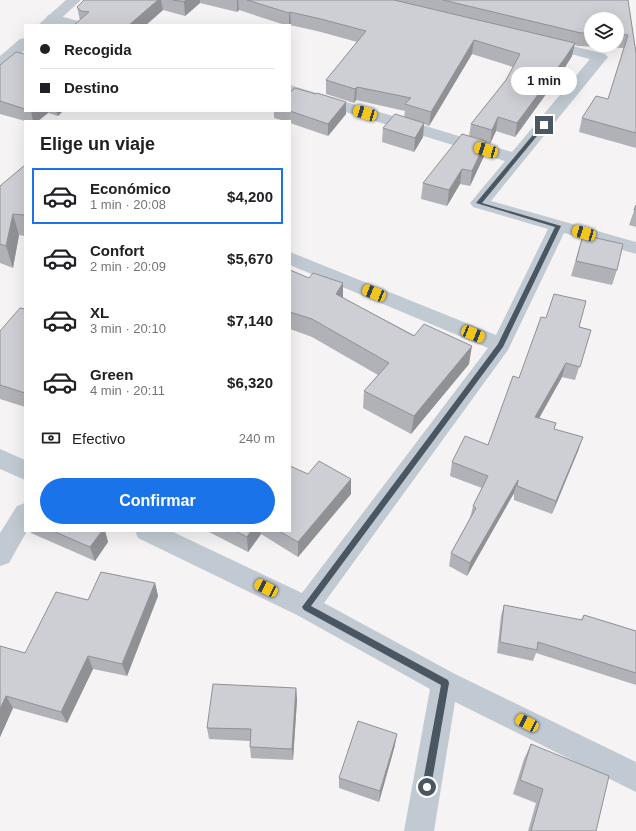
<!DOCTYPE html>
<html lang="es">
<head>
<meta charset="utf-8">
<style>
  :root { --surface:#fff; --page:#f2f2f2; --text:#202124; --muted:#757577; --line:#e0e0e0; --accent:#1a73e8 }
  body { margin:0; font-family:Arial,sans-serif; background:var(--page); color:var(--text); height:100vh; display:flex; flex-direction:column; font-size:15px; white-space:nowrap }
  * { box-sizing:border-box; margin:0 }
  p { font-size:13px; color:var(--muted) }
  .icon { flex:none; width:22px; height:22px; fill:none; stroke:currentColor; stroke-width:2; stroke-linecap:round; stroke-linejoin:round }
  .map { position:relative; flex:1; overflow:hidden }
  .side { position:absolute; left:24px; top:120px; width:267px; height:412px; display:flex; flex-direction:column; background:var(--surface); border-radius:0px; box-shadow:0 4px 16px #0002 }
  .side>* { flex:none }
  .hud { position:absolute; left:24px; top:24px; width:267px; height:88px; border-radius:0px; box-shadow:0 4px 16px #0002; display:grid; align-content:center; height:88px; padding:0 16px; background:var(--surface) }
  .fabs { position:absolute; left:584px; top:12px; display:grid; gap:8px }
  .fabs a { display:grid; place-items:center; width:40px; height:40px; border-radius:50%; background:var(--surface); box-shadow:0 4px 16px #0002; font-size:20px }
  .end { position:absolute; width:18px; height:18px; margin:-9px; border:5px solid #4a5661; background:#fff; box-shadow:0 0 0 2px #fff }
  .from { border-radius:50% }
  .bubble { position:absolute; height:28px; border-radius:14px; background:var(--surface); box-shadow:0 4px 16px #0002; font-size:13px; font-weight:700; line-height:28px; text-align:center }
  .car { position:absolute; width:12px; height:24px; margin:-12px -6px; border-radius:5px; box-shadow:0 0 3px 1px #0007; background:linear-gradient(#f5c518 24%,#345 0 40%,#f5c518 0 76%,#345 0 86%,#f5c518 0) }
  .hud b { display:flex; align-items:center; gap:14px; height:38px; font-size:15px }
  .hud b+b { border-top:1px solid var(--line) }
  .hud i { width:10px; height:10px; background:var(--text) }
  ul { padding:0; list-style:none }
  li { display:flex; align-items:center; gap:12px; height:56px; margin:0 8px 6px; padding:0 8px; border:2px solid transparent; border-radius:0px }
  li div { flex:1 }
  li b { display:block; font-size:15px }
  li em { font-style:normal; font-weight:700 }
  li.active { border-color:var(--accent) }
  li>.icon { width:36px; height:36px; stroke-width:1.5 }
  h2 { padding:0 16px; font-size:18px; line-height:48px }
  .pay { display:flex; align-items:center; gap:10px; height:44px; padding:0 16px; font-size:15px }
  .pay p { margin-inline-start:auto }
  .cta { display:flex; gap:8px; margin-top:auto; padding:8px 16px }
  .cta a { flex:1; height:46px; border-radius:24px; background:var(--accent); color:#fff; font-size:16px; font-weight:700; line-height:46px; text-align:center }
  .map>svg:first-child { display:block }
  .lines { fill:none; stroke-linecap:round; stroke-linejoin:round }
  .minor { fill:#c1cad2; fill-rule:evenodd }
  .tertiary { fill:#c1cad2; fill-rule:evenodd }
  .wall { fill:#b0b2b7; fill-rule:evenodd }
  .shaded-wall { fill:#909195 }
  .building { fill:#cdcfd5; stroke:#909195 }
  .route { fill:#4a5661 }
</style>
</head>
<body>
<div class="map">
<svg width="636" height="831" viewBox="0 0 636 831">
  <rect width="100%" height="100%" fill="#f5f3f3"/>
  <g class="lines">
    <!-- minor -->
    <g class="minor">
      <path d="M53,14L81,22L83,25C73,25 53,28 46,18L48,15Z"/>
      <polygon points="544,39 605,54 608,57 491,201 636,242 636,254 564,233 508,350 324,603 455,674 636,762 636,792 455,702 434,831 404,831 430,689 297,615 138,538 135,531 171,531 302,593 488,348 290,265 290,252 496,335 548,229 473,207 470,203 505,161 290,95 290,85 512,152 590,59 539,46 537,43 539,40"/>
      <polygon points="0,449 25,460 25,480 0,469"/>
      <polygon points="25,503 25,531 27,531 9,563 0,566 0,533 17,506"/>
    </g>
    <!-- tertiary -->
    <g class="tertiary">
      <polygon points="66,0 81,0 54,25 38,25"/>
      <polygon points="25,38 25,50 5,67 0,69 0,56 20,39"/>
    </g>
  </g>
  <!-- wall -->
  <g class="wall">
    <path d="M84,0H628L636,53V148L579,132L582,118L608,99L624,48L578,46L574,45L572,56L562,72L515,137L496,131L490,144L486,143L484,156L470,186L460,184L447,206L421,199L423,183L469,136L471,124L506,80L513,67L472,54L429,126L424,124L423,137L414,152L382,142L383,128L404,117L405,111L356,100L354,103L326,94V80L357,42L321,32L290,25H285L239,10L237,12L200,3L185,16L163,10L146,25H74L80,20L77,7ZM591,19H617V45H591Z"/>
    <polygon points="25,54 25,111 63,111 58,116 48,113 38,121 25,121 0,114 0,65"/>
    <polygon points="274,111 290,111 346,114 328,136 290,123 290,121 285,121 274,118"/>
    <polygon points="25,165 25,236 19,235 13,268 0,263 0,186"/>
    <polygon points="636,205 636,227 629,225"/>
    <polygon points="583,235 617,270 612,285 571,276"/>
    <polygon points="290,270 469,364 411,434 363,408 364,391 378,375 312,337 290,329"/>
    <polygon points="25,309 25,407 0,399 0,331"/>
    <polygon points="579,327 591,330 575,380 562,377 539,418 554,429 583,437 578,451 552,514 514,500 514,493 467,576 449,566 451,553 470,518 473,506 482,488 450,476 452,462 488,445 519,378"/>
    <polygon points="351,494 298,557 261,534 248,552 207,531 290,531"/>
    <polygon points="31,531 105,531 108,542 95,561 31,533"/>
    <polygon points="155,583 158,596 127,676 93,669 67,723 13,708 0,737 0,646 25,653 88,600"/>
    <polygon points="504,605 581,620 584,615 636,631 636,685 536,653 533,661 497,653 501,616"/>
    <polygon points="296,688 297,700 293,760 251,758 250,747 250,741 209,739 207,728"/>
    <polygon points="531,744 596,831 528,831 536,803 513,794 524,759"/>
    <polygon points="395,745 379,802 339,788 339,778"/>
  </g>
  <!-- shaded-wall -->
  <g class="shaded-wall">
    <polygon points="158,0 161,0 163,10 146,25 129,25"/>
    <polygon points="186,0 200,0 200,3 185,16 184,2"/>
    <polygon points="237,0 238,0 239,10 237,12"/>
    <polygon points="290,12 291,25 290,26 290,25 289,25 289,13"/>
    <polygon points="474,40 472,54 429,126 431,112"/>
    <polygon points="575,43 572,56 562,72 515,137 517,123"/>
    <polygon points="357,87 356,100 354,103 355,89"/>
    <polygon points="346,102 346,114 328,136 328,124"/>
    <polygon points="31,111 48,111 48,113 38,121 33,121"/>
    <polygon points="56,111 63,111 58,116"/>
    <polygon points="498,117 496,131 490,144 492,130"/>
    <polygon points="424,123 423,137 414,152 415,138"/>
    <polygon points="486,141 484,156 470,186 472,171"/>
    <polygon points="462,169 460,184 447,206 449,190"/>
    <polygon points="13,214 19,235 13,268 6,246"/>
    <polygon points="343,283 343,302 336,294"/>
    <polygon points="472,346 469,364 411,434 414,416"/>
    <polygon points="566,363 562,377 532,431 535,417"/>
    <polygon points="583,437 578,451 552,514 556,501"/>
    <polygon points="351,479 351,494 298,557 298,542"/>
    <polygon points="518,480 514,493 467,576 470,563"/>
    <polygon points="102,531 105,531 108,542 95,561 90,547"/>
    <polygon points="251,531 260,531 261,534 248,552 247,537"/>
    <polygon points="155,583 158,596 127,676 122,664"/>
    <polygon points="88,656 93,669 67,723 61,712"/>
    <polygon points="296,688 297,700 293,760 292,749"/>
    <polygon points="6,696 13,708 0,737 0,709"/>
    <polygon points="397,734 395,745 379,802 380,791"/>
  </g>
  <!-- building -->
  <g class="building">
    <polygon points="84,0 158,0 129,25 74,25 89,12 81,11 77,7"/>
    <polygon points="173,0 186,0 184,2"/>
    <polygon points="247,0 394,0 575,43 565,58 517,123 498,117 492,130 471,124 506,80 520,54 474,40 431,112 405,104 411,98 357,87 355,89 326,80 366,31 321,19 290,12 289,13"/>
    <polygon points="443,0 628,0 636,53 636,133 582,118 596,96 608,99 628,35 617,34 617,19 591,19 591,33 581,33"/>
    <polygon points="16,52 25,54 25,109 0,101 0,65"/>
    <polygon points="295,88 316,94 317,93 346,102 328,124 290,111 290,92"/>
    <polygon points="395,114 424,123 415,138 383,128"/>
    <polygon points="462,134 486,141 472,171 462,169 449,190 423,183"/>
    <polygon points="25,165 25,215 13,214 6,246 0,244 0,186"/>
    <polygon points="636,205 636,211 634,210"/>
    <polygon points="583,235 623,244 617,270 576,261"/>
    <polygon points="290,270 309,278 313,273 343,283 336,294 414,336 424,324 472,346 414,416 364,391 389,363 312,319 290,312"/>
    <polygon points="554,294 586,301 579,327 591,330 580,367 566,363 535,417 556,423 554,429 583,437 556,501 517,486 518,480 470,563 451,553 476,508 473,506 488,476 452,462 465,436 488,445 513,376 519,378 541,317 546,318"/>
    <polygon points="20,308 25,309 25,393 0,385 0,331"/>
    <polygon points="319,461 351,479 298,542 279,531 290,531 290,466 308,474"/>
    <polygon points="53,531 102,531 90,547"/>
    <polygon points="235,531 251,531 247,537"/>
    <polygon points="101,572 155,583 122,664 88,656 61,712 6,696 0,709 0,646 25,653 56,592 88,600"/>
    <polygon points="504,605 582,620 584,615 636,631 636,673 538,642 537,650 500,642"/>
    <polygon points="213,684 296,688 292,749 250,747 251,729 207,728"/>
    <polygon points="358,721 397,734 380,791 339,778"/>
    <polygon points="531,744 609,776 596,831 531,831 543,789 520,780"/>
  </g>
  <!-- route -->
  <polygon class="route" points="542,124 546,125 482,203 561,226 503,347 311,606 448,680 449,683 431,787 430,790 427,791 424,790 422,787 441,685 304,610 302,607 498,344 555,227 476,203"/>
</svg>
<div class="fabs">
<a><svg class="icon" aria-label="layers" viewBox="0 0 24 24"><path d="M12 4l9 5-9 5-9-5zM3 14l9 5 9-5"/></svg></a>
</div>
<i class="end from" style="left:427px;top:787px"></i>
<i class="end" style="left:544px;top:125px"></i>
<div class="bubble" style="left:511px;top:67px;width:66px">1 min</div>
<i class="car" style="left:365px;top:113px;rotate:287deg"></i>
<i class="car" style="left:486px;top:150px;rotate:287deg"></i>
<i class="car" style="left:584px;top:233px;rotate:286deg"></i>
<i class="car" style="left:374px;top:293px;rotate:292deg"></i>
<i class="car" style="left:473px;top:334px;rotate:112deg"></i>
<i class="car" style="left:266px;top:588px;rotate:296deg"></i>
<i class="car" style="left:527px;top:723px;rotate:297deg"></i>
<div class="hud">
<b><i class="from"></i>Recogida</b>
<b><i></i>Destino</b>
</div>
<section class="side">
<h2>Elige un viaje</h2>
<ul>
<li class="active"><svg class="icon" aria-label="car" viewBox="0 0 24 24"><path d="M5 17H2v-5l4-1 3-4h7l3 4 3 1v5h-3M9 17h6M6 11h13"/><circle cx="7" cy="17" r="2"/><circle cx="17" cy="17" r="2"/></svg><div><b>Económico</b><p>1 min · 20:08</p></div><em>$4,200</em></li>
<li><svg class="icon" aria-label="car" viewBox="0 0 24 24"><path d="M5 17H2v-5l4-1 3-4h7l3 4 3 1v5h-3M9 17h6M6 11h13"/><circle cx="7" cy="17" r="2"/><circle cx="17" cy="17" r="2"/></svg><div><b>Confort</b><p>2 min · 20:09</p></div><em>$5,670</em></li>
<li><svg class="icon" aria-label="car" viewBox="0 0 24 24"><path d="M5 17H2v-5l4-1 3-4h7l3 4 3 1v5h-3M9 17h6M6 11h13"/><circle cx="7" cy="17" r="2"/><circle cx="17" cy="17" r="2"/></svg><div><b>XL</b><p>3 min · 20:10</p></div><em>$7,140</em></li>
<li><svg class="icon" aria-label="car" viewBox="0 0 24 24"><path d="M5 17H2v-5l4-1 3-4h7l3 4 3 1v5h-3M9 17h6M6 11h13"/><circle cx="7" cy="17" r="2"/><circle cx="17" cy="17" r="2"/></svg><div><b>Green</b><p>4 min · 20:11</p></div><em>$6,320</em></li>
</ul>
<div class="pay"><svg class="icon" aria-label="cash" viewBox="0 0 24 24"><path d="M3 7h18v10H3z"/><circle cx="12" cy="12" r="2"/></svg>Efectivo<p>240 m</p></div>
<div class="cta"><a>Confirmar</a></div>
</section>
</div>
</body>
</html>
